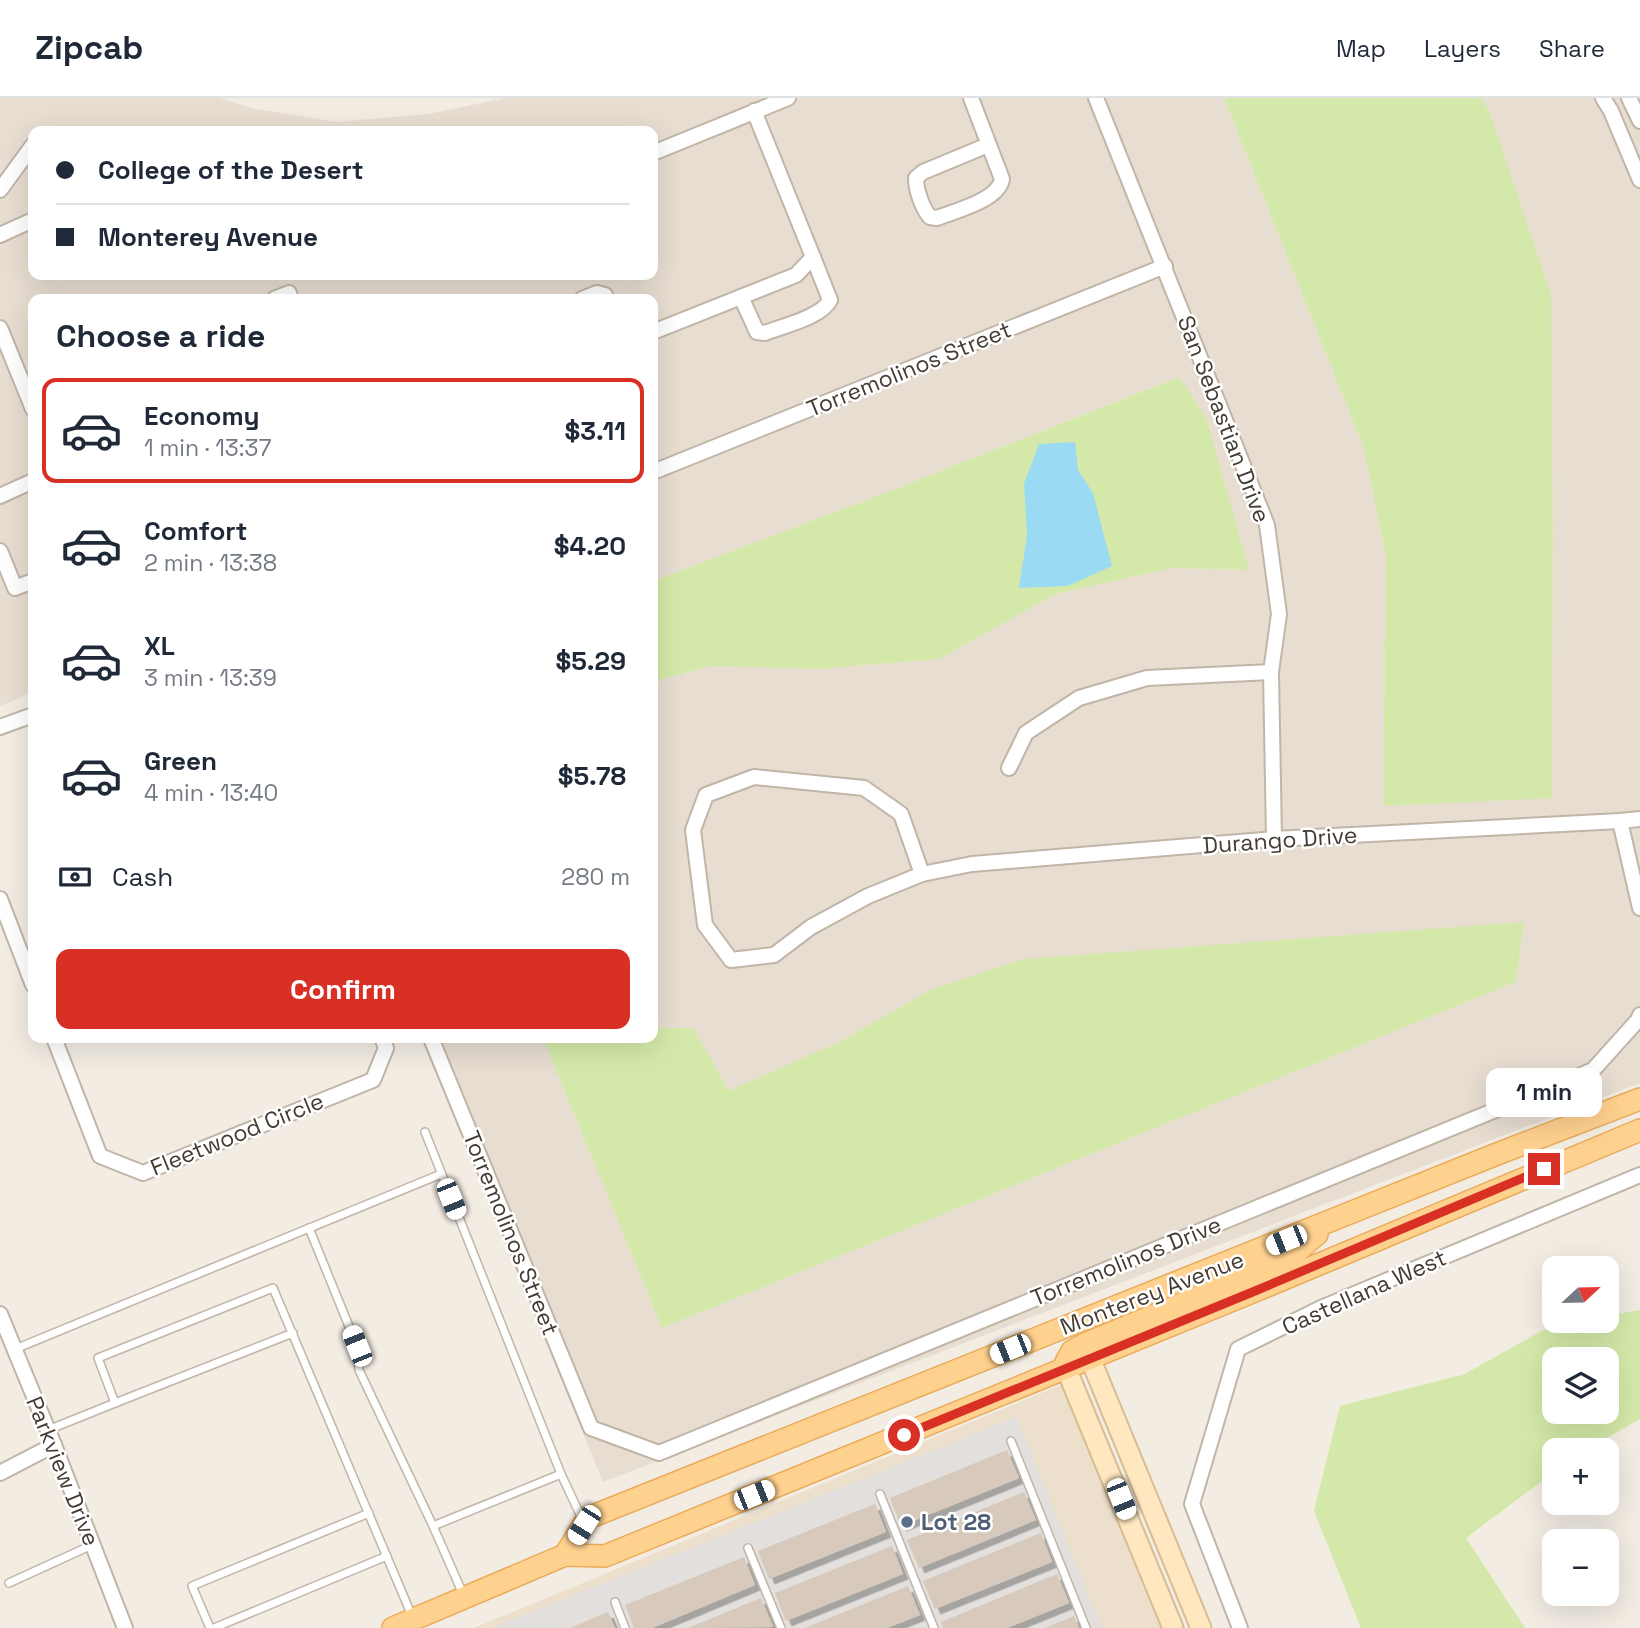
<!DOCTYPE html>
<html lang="en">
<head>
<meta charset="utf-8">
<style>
  :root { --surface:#fff; --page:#f2f2f3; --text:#1f2937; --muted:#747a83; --line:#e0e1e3; --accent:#d93025 }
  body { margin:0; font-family:"Space Grotesk",sans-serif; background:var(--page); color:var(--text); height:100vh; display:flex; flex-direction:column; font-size:26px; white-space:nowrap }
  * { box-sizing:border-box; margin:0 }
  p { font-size:23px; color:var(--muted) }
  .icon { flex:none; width:38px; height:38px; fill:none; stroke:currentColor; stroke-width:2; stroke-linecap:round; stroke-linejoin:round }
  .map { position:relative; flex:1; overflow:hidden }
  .panel { position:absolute; left:28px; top:196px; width:630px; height:749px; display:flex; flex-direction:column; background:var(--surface); border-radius:14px; box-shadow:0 7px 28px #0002 }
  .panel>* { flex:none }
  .banner { position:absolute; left:28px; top:28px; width:630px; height:154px; border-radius:14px; box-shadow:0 7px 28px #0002; display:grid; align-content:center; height:154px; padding:0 28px; background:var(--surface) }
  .needle { width:46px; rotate:68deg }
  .tools { position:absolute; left:1542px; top:1158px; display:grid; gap:14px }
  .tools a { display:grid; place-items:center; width:77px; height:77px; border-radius:14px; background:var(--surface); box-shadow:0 7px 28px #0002; font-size:35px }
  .end { position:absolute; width:32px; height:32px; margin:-16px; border:9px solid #d93025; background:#fff; box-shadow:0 0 0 4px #fff }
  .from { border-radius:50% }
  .bubble { position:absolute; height:49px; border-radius:14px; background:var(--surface); box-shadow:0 7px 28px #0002; font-size:23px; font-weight:700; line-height:49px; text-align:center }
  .car { position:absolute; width:21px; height:42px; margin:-21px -10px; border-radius:9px; box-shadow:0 0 5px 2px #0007; background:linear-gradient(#fff 24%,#345 0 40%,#fff 0 76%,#345 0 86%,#fff 0) }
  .banner b { display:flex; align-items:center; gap:24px; height:66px; font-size:26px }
  .banner b+b { border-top:2px solid var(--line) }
  .banner i { width:18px; height:18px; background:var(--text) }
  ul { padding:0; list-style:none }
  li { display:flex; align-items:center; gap:21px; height:105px; margin:0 14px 10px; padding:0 14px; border:4px solid transparent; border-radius:14px }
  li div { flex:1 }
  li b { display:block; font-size:26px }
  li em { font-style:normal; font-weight:700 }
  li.selected { border-color:var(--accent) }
  li>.icon { width:63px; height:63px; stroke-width:1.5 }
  h2 { padding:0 28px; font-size:32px; line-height:84px }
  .pay { display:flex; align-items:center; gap:18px; height:77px; padding:0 28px; font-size:26px }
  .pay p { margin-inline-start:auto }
  .cta { display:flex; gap:14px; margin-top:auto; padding:14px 28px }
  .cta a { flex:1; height:80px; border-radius:14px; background:var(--accent); color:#fff; font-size:28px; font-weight:700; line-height:80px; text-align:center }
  header { display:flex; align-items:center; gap:42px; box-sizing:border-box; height:98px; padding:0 35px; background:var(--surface); border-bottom:2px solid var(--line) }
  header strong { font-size:33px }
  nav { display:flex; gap:38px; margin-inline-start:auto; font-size:24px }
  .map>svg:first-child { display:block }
  .residential { fill:#e7ddd1; fill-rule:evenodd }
  .education { fill:#ecdfcc }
  .green { fill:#d4e9a9; fill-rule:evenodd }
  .parking { fill:#e3dfdc }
  .water { fill:#9bdaf3 }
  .building { fill:#d7c9bb; filter:url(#shadow) }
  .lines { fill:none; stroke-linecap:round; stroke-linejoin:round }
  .lane-casing { stroke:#c1b5a8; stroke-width:10 }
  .street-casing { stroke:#c1b5a8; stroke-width:18 }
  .secondary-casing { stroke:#d8bd92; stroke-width:23 }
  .primary-casing { stroke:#e9ac5b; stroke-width:24 }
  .lane { stroke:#fff; stroke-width:7 }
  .street { stroke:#fff; stroke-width:14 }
  .secondary { stroke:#ffe8c0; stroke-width:19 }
  .primary { stroke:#ffd18f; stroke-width:21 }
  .route { stroke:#d93025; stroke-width:9 }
  .service-dot { fill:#5c6f8a; stroke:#fff; stroke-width:2.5 }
  .labels { text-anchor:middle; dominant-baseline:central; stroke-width:5; stroke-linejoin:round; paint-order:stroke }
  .street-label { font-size:23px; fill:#443b33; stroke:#fff }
  .service-label { font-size:23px; font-weight:bold; fill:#4e5e75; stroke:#fff; text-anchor:start }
</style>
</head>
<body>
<header>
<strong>Zipcab</strong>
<nav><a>Map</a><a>Layers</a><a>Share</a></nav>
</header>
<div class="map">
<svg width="1640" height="1530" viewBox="0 0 1640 1530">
  <defs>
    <filter id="shadow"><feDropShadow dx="5.5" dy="5.5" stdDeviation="0" flood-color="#0004"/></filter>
  </defs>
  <rect width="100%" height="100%" fill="#f2ece3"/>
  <!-- residential -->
  <path class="residential" d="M0,0H219L256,11L337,24L428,16L506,0H1224L1363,348L1386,457L1383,708L1551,196L1490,14L1481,0H1640V985L603,1384L421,940H543L662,1230L1516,884L1524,825L932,891L839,944L729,994L693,930H653V584L710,568L818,571L939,561L1056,496L1172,470L1249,472L1178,279L867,402L653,483V201H33V594L0,608ZM33,33H653V177H33Z"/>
  <!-- education -->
  <polygon class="education" points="1063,1286 1163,1530 474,1530"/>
  <!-- green -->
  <g class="green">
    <polygon points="1224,0 1481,0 1490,14 1551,196 1553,428 1552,700 1383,708 1386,457 1363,348"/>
    <polygon points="1179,279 1207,322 1249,472 1172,470 1056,496 939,561 818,571 710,568 653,584 653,483 867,402"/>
    <polygon points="1524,824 1516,884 662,1230 543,940 653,940 653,930 693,930 729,993 839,944 932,891 1024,861"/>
    <path d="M1640,1212V1321L1584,1353H1554V1374L1466,1440L1525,1530H1361L1314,1413L1340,1308L1465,1276L1543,1232L1581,1223H1606L1607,1218ZM1554,1262H1606V1314H1554Z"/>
  </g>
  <!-- parking -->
  <polygon class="parking" points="1017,1319 1102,1530 491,1530"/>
  <!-- water -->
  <polygon class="water" points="1075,344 1078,372 1093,395 1112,468 1068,488 1019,490 1027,437 1024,386 1039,346"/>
  <!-- building -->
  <g class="building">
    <polygon points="1007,1352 1019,1380 901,1428 890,1400"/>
    <polygon points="1024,1394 1036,1422 919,1470 907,1442"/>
    <polygon points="875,1406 886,1434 769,1481 758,1453"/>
    <polygon points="1041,1435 1052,1464 935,1511 923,1483"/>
    <polygon points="892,1448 903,1476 786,1523 775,1495"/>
    <polygon points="744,1459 755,1487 652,1530 634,1530 625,1507"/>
    <polygon points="1057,1476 1069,1505 1007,1530 943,1530 941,1524"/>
    <polygon points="908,1488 920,1517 887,1530 805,1530"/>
    <polygon points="761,1500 773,1529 689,1530 688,1530"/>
    <polygon points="608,1514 615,1530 570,1530"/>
    <polygon points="1074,1518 1079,1530 1045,1530"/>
  </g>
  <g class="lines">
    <defs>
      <g id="lane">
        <polyline points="425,1034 561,1376"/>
        <polyline points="309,1130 357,1248 359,1272 433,1428"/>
        <polyline points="15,1251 441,1076"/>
        <polyline points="115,1305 293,1235"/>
        <polyline points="48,1332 115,1305 98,1260 273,1190 412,1518"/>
        <polyline points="1011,1343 1086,1530"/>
        <polyline points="880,1396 934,1530"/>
        <polyline points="748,1450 781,1530"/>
        <polyline points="9,1485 92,1447"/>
        <polyline points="463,1496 433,1428 561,1376 583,1423"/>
        <polyline points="615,1504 625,1530"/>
        <polyline points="210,1530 192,1488 369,1415"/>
        <polyline points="214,1530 387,1458"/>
      </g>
      <g id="street">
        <path d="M971,0L1002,81C999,102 955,113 937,120L930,119C922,110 916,92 916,80L923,74L988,47"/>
        <polyline points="1096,0 1267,427 1279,516 1271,574 1274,741"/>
        <polyline points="1603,0 1611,13 1640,82"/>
        <polyline points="1629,0 1640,23"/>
        <polyline points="653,55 788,0"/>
        <polyline points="0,92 33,47"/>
        <polyline points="0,137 33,122"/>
        <path d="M741,199L757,234L765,235C783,228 822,219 830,202L813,159"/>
        <polyline points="274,201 289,195 291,201"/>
        <polyline points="582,201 597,195 605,197 607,201"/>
        <polyline points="0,230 33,311"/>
        <polyline points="653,234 796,177 813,159 754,13"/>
        <polyline points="653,374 1165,168"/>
        <polyline points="0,398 33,383"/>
        <polyline points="0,453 15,490 33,483"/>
        <polyline points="0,629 33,617"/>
        <polyline points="1009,670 1026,635 1079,600 1147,580 1271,574"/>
        <polygon points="754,679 864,690 901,716 922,776 868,798 811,829 774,857 731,862 705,827 693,732 706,697"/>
        <polyline points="1620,723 1640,810"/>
        <polyline points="922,776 972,766 1274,741 1620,723 1640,721"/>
        <polyline points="0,801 33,887"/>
        <polyline points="54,940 100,1058 143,1075 373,982 386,950 382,940"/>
        <polyline points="431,940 591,1330 659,1355 1593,972 1638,922 1640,917"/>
        <polyline points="0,1216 54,1347 125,1530"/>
        <polyline points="0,1375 54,1347"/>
        <polyline points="1240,1530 1192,1406 1238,1251 1321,1210 1640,1077"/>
      </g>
      <g id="secondary">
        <polyline points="1090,1260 1201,1530"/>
        <polyline points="1066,1270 1173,1530"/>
      </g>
      <g id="primary">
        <polyline points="1066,1264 1072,1253 1085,1246 1259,1174 1295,1155 1317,1136"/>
        <polyline points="565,1457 588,1420 1497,1056 1640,1001"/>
        <polyline points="393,1530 565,1457 605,1458 1255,1193 1640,1032"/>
      </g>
    </defs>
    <!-- lane casing -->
    <use href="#lane" class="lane-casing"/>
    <!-- street casing -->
    <use href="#street" class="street-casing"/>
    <!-- secondary casing -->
    <use href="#secondary" class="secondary-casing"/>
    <!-- primary casing -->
    <use href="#primary" class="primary-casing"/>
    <!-- lane -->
    <use href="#lane" class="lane"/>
    <!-- street -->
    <use href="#street" class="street"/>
    <!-- secondary -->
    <use href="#secondary" class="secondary"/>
    <!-- primary -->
    <use href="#primary" class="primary"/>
  </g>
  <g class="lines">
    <!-- route -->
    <polyline class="route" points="904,1337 1255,1193 1544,1071"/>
  </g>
  <!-- markers -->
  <circle class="service-dot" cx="907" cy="1424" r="7"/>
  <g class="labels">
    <!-- street labels -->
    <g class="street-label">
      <text transform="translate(909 271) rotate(-22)">Torremolinos Street</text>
      <text transform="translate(1224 321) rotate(69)">San Sebastian Drive</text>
      <text transform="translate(1280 742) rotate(-4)">Durango Drive</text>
      <text transform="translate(237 1036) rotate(-22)">Fleetwood Circle</text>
      <text transform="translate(511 1135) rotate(68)">Torremolinos Street</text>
      <text transform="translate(1126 1163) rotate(-22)">Torremolinos Drive</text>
      <text transform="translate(1364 1194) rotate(-24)">Castellana West</text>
      <text transform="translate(1152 1195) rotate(-21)">Monterey Avenue</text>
      <text transform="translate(63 1373) rotate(68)">Parkview Drive</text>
    </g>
    <!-- service labels -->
    <g class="service-label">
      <text x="921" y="1424">Lot 28</text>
    </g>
  </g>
</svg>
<div class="tools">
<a><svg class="needle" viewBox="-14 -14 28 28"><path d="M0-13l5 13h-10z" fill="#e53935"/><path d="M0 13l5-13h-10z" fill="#747a83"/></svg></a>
<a><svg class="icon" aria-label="layers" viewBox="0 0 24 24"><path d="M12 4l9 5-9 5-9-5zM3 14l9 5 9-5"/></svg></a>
<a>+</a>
<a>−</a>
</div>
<i class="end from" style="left:904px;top:1337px"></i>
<i class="end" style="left:1544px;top:1071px"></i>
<div class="bubble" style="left:1486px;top:970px;width:116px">1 min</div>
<i class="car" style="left:451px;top:1101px;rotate:158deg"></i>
<i class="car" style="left:1286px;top:1142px;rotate:248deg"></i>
<i class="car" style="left:357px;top:1248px;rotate:338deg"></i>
<i class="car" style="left:1010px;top:1251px;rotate:248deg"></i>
<i class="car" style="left:754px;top:1397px;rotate:68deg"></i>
<i class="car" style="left:1121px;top:1401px;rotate:158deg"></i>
<i class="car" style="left:584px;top:1427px;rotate:212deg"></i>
<div class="banner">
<b><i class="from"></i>College of the Desert</b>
<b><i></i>Monterey Avenue</b>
</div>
<section class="panel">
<h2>Choose a ride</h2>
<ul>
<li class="selected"><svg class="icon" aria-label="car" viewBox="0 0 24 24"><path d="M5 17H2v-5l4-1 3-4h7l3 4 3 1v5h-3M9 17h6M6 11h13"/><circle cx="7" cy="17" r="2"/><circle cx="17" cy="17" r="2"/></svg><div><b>Economy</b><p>1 min · 13:37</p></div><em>$3.11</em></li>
<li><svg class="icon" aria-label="car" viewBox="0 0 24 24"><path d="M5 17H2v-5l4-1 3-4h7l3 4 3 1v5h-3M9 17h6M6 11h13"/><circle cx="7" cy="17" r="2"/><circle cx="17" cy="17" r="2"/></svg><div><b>Comfort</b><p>2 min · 13:38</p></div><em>$4.20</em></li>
<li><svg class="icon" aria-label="car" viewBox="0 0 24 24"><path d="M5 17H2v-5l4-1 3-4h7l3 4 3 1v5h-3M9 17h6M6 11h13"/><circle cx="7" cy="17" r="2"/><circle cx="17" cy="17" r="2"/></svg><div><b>XL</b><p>3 min · 13:39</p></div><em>$5.29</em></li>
<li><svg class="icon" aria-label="car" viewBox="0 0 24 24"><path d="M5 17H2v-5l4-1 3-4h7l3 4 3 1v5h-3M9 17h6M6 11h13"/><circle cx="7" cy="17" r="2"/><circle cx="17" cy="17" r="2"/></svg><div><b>Green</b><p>4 min · 13:40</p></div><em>$5.78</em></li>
</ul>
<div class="pay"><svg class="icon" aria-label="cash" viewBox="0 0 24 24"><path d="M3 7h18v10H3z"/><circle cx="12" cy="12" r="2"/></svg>Cash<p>280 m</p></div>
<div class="cta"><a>Confirm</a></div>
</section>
</div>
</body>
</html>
